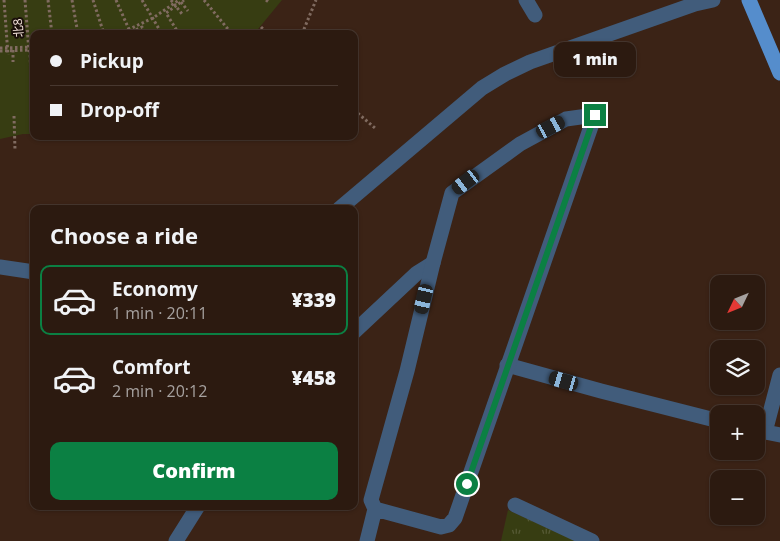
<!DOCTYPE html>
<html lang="en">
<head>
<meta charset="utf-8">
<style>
  :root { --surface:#2c1a10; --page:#342319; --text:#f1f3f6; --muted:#a6a19f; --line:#483830; --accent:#0b8043 }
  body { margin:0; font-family:"Open Sans","Noto Sans JP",sans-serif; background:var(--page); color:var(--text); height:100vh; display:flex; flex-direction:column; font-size:19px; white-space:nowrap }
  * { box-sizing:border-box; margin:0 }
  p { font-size:16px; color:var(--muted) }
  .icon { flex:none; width:28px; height:28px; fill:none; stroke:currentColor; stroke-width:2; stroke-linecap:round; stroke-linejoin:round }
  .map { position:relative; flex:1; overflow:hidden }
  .drawer { position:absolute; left:30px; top:205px; width:328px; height:305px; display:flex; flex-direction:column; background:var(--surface); border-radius:10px; box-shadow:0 1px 4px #0004,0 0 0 1px var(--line) }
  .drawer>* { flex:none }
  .hud { position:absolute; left:30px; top:30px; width:328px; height:110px; border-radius:10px; box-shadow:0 1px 4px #0004,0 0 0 1px var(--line); display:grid; align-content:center; height:110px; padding:0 20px; background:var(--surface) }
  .needle { width:32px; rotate:227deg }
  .tools { position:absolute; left:710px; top:275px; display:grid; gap:10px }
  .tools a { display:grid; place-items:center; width:55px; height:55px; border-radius:10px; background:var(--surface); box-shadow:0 1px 4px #0004,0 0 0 1px var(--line); font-size:25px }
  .end { position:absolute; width:22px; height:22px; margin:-11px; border:6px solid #0b8043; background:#fff; box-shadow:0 0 0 2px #fff }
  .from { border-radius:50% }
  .bubble { position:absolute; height:35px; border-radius:10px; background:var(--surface); box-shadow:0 1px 4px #0004,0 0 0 1px var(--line); font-size:16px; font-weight:800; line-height:35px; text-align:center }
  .car { position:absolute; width:15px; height:30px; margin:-15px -8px; border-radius:6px; box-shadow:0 0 4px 1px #0007; background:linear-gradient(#222 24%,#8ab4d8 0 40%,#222 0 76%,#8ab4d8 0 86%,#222 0) }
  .hud b { display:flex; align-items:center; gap:18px; height:48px; font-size:19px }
  .hud b+b { border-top:1px solid var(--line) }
  .hud i { width:12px; height:12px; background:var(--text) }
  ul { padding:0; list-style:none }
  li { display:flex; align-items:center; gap:15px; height:70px; margin:0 10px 8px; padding:0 10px; border:2px solid transparent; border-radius:10px }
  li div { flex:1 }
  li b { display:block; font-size:19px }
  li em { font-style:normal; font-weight:800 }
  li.selected { border-color:var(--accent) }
  li>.icon { width:45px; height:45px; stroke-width:1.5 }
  h2 { padding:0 20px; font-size:22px; line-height:60px }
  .cta { display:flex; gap:10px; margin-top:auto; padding:10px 20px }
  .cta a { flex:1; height:58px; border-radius:10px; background:var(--accent); color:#fff; font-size:20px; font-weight:800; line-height:58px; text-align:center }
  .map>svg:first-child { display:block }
  .grass { fill:#373d12 }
  .park { fill:url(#park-tufts) }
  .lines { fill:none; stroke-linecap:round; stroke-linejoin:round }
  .path { stroke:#806b60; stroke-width:3; stroke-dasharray:2.5 2.5; stroke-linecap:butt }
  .minor { stroke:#415c7b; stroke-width:15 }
  .major { stroke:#558dcc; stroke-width:15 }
  .route { stroke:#0b8043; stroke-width:6 }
  .labels { text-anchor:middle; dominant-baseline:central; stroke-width:4; stroke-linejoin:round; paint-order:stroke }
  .street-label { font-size:12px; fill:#f7e6de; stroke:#1a0f0a }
</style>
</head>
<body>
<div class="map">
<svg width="780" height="541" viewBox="0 0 780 541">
  <defs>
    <pattern id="park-tufts" width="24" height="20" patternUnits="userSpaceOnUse" patternTransform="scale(1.25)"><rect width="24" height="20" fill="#373d12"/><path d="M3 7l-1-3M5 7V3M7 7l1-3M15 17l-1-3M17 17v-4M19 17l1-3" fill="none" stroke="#555934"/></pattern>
  </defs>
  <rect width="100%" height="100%" fill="#3b2316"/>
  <!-- grass -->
  <polygon class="grass" points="0,0 282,0 254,34 34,34 34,134 23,134 0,139"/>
  <!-- park -->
  <polygon class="park" points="508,510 576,541 501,541"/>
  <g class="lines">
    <!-- path -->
    <g class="path">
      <polyline points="4,0 8,55"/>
      <polyline points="25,0 29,52"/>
      <polyline points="48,0 52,34"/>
      <polyline points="72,0 78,34"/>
      <polyline points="93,0 104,34"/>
      <polyline points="116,0 131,34"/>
      <polyline points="142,0 159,29"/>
      <polyline points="171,0 182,14"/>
      <polyline points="204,0 232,34"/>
      <polyline points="266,0 270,3"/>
      <polyline points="181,2 188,11"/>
      <polyline points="261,27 268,34"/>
      <polyline points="119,34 153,18 179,0"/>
      <polyline points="127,34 142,27 145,34"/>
      <polyline points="179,34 166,13 184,0"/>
      <polyline points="302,34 316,0"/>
      <polyline points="0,48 34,47"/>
      <polyline points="13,50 13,62"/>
      <polyline points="0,51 30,50 32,116"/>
      <polyline points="354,110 375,128"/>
      <polyline points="14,116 15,150"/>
      <polyline points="74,137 78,136"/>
    </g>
    <!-- minor -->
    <g class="minor">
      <polyline points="526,0 535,15"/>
      <polyline points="339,209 482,88 505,74 530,62 695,4 713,0"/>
      <polyline points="0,267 34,272"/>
      <polyline points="354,332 417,273 433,263"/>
      <polyline points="507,365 601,391 719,421"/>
      <polyline points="756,430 765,432 780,375"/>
      <polyline points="765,432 780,435"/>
      <polyline points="515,505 592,541"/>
      <polyline points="176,541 198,506"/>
      <polyline points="367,541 375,509 371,500 407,371 433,263 452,193 520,144 566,119 595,115 455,518 449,525 441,527 375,509"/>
    </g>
    <!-- major -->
    <polyline class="major" points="749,0 780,73"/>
  </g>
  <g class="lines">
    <!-- route -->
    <polyline class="route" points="467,484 595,115"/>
  </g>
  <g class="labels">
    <!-- street labels -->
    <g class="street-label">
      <text transform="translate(18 28) rotate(-95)">北8</text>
    </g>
  </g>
</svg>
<div class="tools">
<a><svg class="needle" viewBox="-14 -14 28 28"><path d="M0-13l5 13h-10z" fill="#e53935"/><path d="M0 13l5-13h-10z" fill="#a6a19f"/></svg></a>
<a><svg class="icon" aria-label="layers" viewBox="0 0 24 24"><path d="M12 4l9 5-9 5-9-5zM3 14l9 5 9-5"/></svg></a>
<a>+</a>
<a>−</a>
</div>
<i class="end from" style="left:467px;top:484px"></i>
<i class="end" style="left:595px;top:115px"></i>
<div class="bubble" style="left:554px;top:42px;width:82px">1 min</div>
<i class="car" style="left:551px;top:127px;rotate:62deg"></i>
<i class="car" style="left:466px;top:182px;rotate:233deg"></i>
<i class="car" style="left:424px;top:299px;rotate:193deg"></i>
<i class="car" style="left:564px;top:381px;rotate:286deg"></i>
<div class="hud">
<b><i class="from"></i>Pickup</b>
<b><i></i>Drop-off</b>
</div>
<section class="drawer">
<h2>Choose a ride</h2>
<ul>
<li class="selected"><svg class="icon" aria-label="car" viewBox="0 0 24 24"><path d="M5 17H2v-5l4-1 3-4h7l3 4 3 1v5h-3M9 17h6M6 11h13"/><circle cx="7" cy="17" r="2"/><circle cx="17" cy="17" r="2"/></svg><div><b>Economy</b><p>1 min · 20:11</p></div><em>¥339</em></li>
<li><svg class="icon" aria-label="car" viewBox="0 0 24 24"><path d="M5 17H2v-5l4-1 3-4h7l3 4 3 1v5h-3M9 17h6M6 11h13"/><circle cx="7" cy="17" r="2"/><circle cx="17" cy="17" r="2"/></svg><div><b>Comfort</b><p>2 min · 20:12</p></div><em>¥458</em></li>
</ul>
<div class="cta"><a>Confirm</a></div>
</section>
</div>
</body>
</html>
